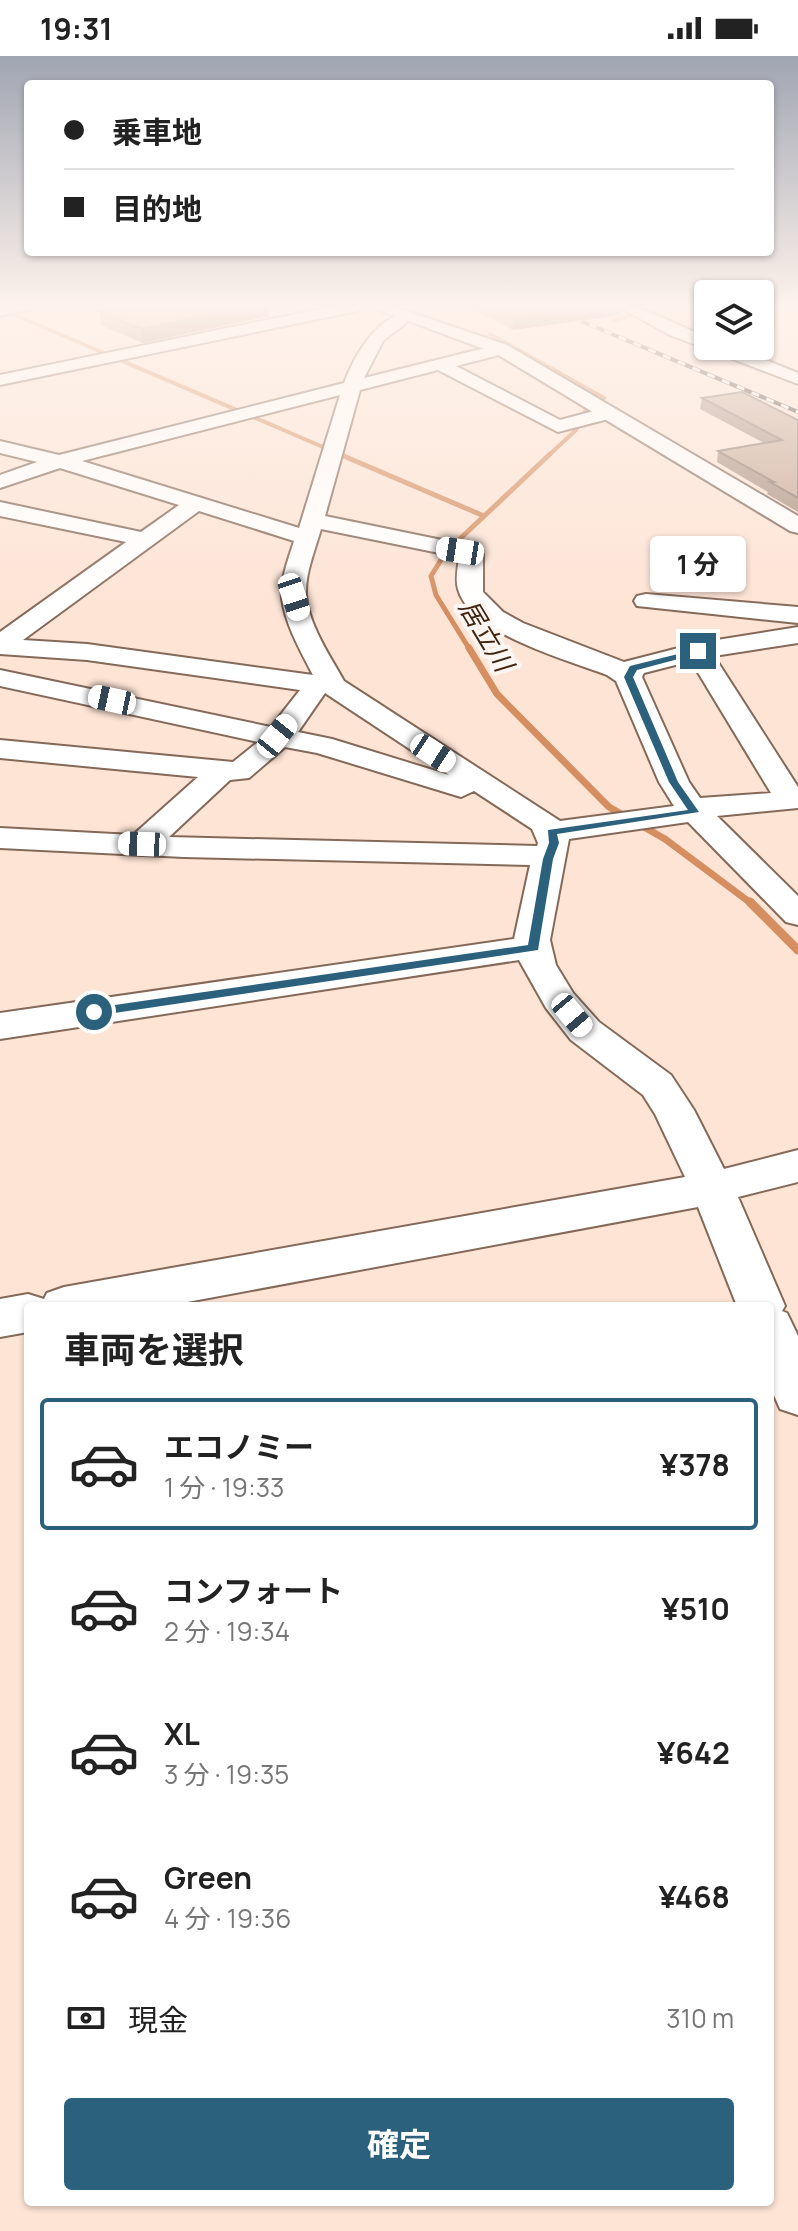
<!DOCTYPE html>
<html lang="ja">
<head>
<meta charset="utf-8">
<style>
  :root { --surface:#fff; --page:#f6f6f6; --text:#222; --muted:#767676; --line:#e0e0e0; --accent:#2b617c }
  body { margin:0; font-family:Manrope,"Noto Sans JP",sans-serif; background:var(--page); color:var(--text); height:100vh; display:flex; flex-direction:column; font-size:30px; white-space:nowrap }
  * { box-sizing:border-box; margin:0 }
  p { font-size:26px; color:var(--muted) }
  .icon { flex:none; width:44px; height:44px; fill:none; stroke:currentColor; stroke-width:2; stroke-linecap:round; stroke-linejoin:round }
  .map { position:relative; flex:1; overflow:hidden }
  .side { position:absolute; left:24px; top:1246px; width:750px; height:904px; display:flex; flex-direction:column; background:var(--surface); border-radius:8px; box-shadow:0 2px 6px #0004 }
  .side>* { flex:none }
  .hud { position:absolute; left:24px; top:24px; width:750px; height:176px; border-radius:8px; box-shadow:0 2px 6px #0004; display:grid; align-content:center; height:176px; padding:0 40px; background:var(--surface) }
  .buttons { position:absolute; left:694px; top:224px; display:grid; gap:16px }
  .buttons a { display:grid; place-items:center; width:80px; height:80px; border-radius:8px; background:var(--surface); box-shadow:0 2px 6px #0004; font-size:40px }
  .end { position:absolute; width:36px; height:36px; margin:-18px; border:10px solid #2b617c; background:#fff; box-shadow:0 0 0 4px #fff }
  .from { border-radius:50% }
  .bubble { position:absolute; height:56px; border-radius:8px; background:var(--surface); box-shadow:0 2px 6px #0004; font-size:26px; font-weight:700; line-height:56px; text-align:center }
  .car { position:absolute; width:24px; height:48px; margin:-24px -12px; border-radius:10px; box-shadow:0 0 6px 2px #0007; background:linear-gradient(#fff 24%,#345 0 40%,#fff 0 76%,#345 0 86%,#fff 0) }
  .hud b { display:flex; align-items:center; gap:28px; height:76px; font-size:30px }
  .hud b+b { border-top:2px solid var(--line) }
  .hud i { width:20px; height:20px; background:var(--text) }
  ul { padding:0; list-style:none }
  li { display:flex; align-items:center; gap:24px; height:132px; margin:0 16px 12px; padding:0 24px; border:4px solid transparent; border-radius:8px }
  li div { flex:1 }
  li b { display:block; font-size:30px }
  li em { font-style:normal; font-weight:700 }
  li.current { border-color:var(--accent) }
  li>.icon { width:72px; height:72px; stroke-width:1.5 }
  h2 { padding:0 40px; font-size:36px; line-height:96px }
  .pay { display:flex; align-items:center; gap:20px; height:88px; padding:0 40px; font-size:30px }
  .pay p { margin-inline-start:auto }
  .button { display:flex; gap:16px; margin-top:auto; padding:16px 40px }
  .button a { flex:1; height:92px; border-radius:8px; background:var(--accent); color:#fff; font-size:32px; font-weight:700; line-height:92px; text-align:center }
  .status { display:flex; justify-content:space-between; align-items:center; height:56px; padding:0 40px; background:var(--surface); direction:ltr }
  .status svg { height:22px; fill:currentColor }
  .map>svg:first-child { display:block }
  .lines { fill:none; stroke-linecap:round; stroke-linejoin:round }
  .stream-far3 { stroke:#d48e60; stroke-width:4 }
  .stream-far2 { stroke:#d48e60; stroke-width:5 }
  .stream-far1 { stroke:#d48e60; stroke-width:7 }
  .stream { stroke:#d48e60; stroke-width:9 }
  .minor-casing { stroke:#846959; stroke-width:4 }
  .major-casing { stroke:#846959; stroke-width:4 }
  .minor { fill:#fff; fill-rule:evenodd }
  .major { fill:#fff; fill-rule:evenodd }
  .rail-casing { stroke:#52453c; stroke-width:4 }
  .rail { stroke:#fcf6f2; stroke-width:3; stroke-dasharray:8; stroke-linecap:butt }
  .wall { fill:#ab9182 }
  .shaded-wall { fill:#8b766a }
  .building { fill:#c7a997; stroke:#8b766a; stroke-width:2 }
  .route { fill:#2b617c }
  .labels { text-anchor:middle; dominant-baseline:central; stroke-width:8; stroke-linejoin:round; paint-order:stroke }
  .far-water-label { font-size:26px; font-style:italic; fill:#412410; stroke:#fcf6f2 }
</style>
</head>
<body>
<div class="status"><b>19:31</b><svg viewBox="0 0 49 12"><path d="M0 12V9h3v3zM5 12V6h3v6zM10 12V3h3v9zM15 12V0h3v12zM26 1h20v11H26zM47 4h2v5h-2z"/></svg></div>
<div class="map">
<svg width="798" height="2175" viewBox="0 0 798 2175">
  <rect width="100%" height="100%" fill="#fde4d5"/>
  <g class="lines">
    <!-- stream-far3 -->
    <g class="stream-far3">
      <polyline points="8,256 344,400"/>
      <polyline points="614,264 632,259 641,250"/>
      <polyline points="490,278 604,342 587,352 576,374 548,400"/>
    </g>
    <!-- stream-far2 -->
    <g class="stream-far2">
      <polyline points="339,398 484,460"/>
      <polyline points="470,594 436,539 431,520 446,496 550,398"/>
    </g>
    <!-- stream-far1 -->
    <polyline class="stream-far1" points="469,592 497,638 609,751 665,783 752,848"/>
    <!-- stream -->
    <polyline class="stream" points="750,846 798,894"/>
    <defs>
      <g id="minor">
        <polygon points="0,250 34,250 31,253 0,260"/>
        <polygon points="334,250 365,250 357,255 0,329 0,319"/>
        <path d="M617,250C649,250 678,271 708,281V290H731L798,317V328L670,279Z"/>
        <path d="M407,255L415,260L383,285L364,322L501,288L507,289L509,293L507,297L456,310L560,364L609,351L618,357L616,361L558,376L438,314L360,334L325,460L476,491L483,498V536L503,556L523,567L624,606L698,587L798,571V587L714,600L798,731V752L717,760L798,840V869L786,866L688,766L569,783L550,884L556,909L573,937L599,966L671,1019L694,1054L724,1113L798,1094V1126L738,1141L785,1250L782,1255L787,1257L798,1280V1359L780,1353L770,1330V1250H737L698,1151L166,1250H28V1276L0,1281V1243L28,1238L44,1243L47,1237L64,1231L685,1121L655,1058L643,1039L571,984L546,952L519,904L0,983V957L514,883L530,809L184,801L0,792V772L133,779L198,721L0,702V684L233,706L258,686L0,630V614L271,671L300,634L87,604L0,598V576L126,486L0,460V446L141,476L179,449L60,412L0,432V419L37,406L0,397V385L59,399L344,327C356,297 374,265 407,255ZM340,339L299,472L82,405ZM199,455L294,485C289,502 280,523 282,542C285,568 301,596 313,619L87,588L23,584ZM321,473L459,501C458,511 455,523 458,533C470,578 568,604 607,619L616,625L659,726L674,750L560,765L344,625C330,600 309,569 306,540C305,517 315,494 321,473ZM691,605L771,737L700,742L689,726L642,621L644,617ZM325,637L449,719L332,683L298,676ZM285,691L317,697L461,741L474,735L532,773L538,787L537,790L169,781L230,724L249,722Z"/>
        <polygon points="646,538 798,551 798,567 637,550 634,545 637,540"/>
      </g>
      <polygon id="major" points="368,250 392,250 507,289 798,460 798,477 790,475 495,297"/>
    </defs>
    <!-- minor casing -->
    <use href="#minor" class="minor-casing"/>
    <!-- major casing -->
    <use href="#major" class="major-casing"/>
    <!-- minor -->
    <use href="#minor" class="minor"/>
    <!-- major -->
    <use href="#major" class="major"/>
    <defs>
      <polyline id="rail" points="545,250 798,356"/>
    </defs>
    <!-- rail casing -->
    <use href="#rail" class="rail-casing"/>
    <!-- rail -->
    <use href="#rail" class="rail"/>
  </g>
  <!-- wall -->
  <g class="wall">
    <polygon points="467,250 621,250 620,259 513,274"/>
    <polygon points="99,255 269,260 142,287 101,269"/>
    <polygon points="702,342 798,364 798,456 767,438 768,436 717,406 718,395 764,387 700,353"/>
  </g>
  <!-- shaded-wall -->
  <g class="shaded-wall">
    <polygon points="252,250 268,250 269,260 142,287 141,273"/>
    <polygon points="598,250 621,250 620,259 513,274 514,261"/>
  </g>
  <!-- building -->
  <g class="building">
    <polygon points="125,250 252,250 141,273 99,255"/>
    <polygon points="491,250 598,250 514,261"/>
    <polygon points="742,336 798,364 798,442 770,426 774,426 718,395 782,384 702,342"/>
  </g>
  <!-- sky -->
  <linearGradient id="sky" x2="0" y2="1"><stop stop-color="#a0a5b2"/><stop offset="0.45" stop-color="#fef3ec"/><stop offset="1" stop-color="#fef3ec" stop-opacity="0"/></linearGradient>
  <rect width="798" height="555" fill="url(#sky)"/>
  <!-- route -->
  <polygon class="route" points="698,593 701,597 637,614 633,621 678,726 699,756 557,778 559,787 553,803 538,894 94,960 88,956 94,952 528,889 543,803 549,787 548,774 688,754 669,726 624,621 630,610"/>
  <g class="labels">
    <!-- far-water labels -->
    <g class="far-water-label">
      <text transform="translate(487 579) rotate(59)">居立川</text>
    </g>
  </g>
</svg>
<div class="buttons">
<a><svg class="icon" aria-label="layers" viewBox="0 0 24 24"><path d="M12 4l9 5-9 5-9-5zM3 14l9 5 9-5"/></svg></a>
</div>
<i class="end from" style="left:94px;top:956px"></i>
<i class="end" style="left:698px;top:595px"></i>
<div class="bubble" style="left:650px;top:480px;width:96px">1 分</div>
<i class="car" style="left:460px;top:495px;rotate:279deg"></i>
<i class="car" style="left:294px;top:541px;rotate:162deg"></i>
<i class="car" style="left:112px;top:644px;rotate:282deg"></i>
<i class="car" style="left:277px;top:680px;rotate:39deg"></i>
<i class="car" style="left:433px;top:697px;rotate:123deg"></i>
<i class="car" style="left:142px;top:788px;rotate:272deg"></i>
<i class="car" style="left:572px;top:959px;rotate:140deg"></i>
<div class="hud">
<b><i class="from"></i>乗車地</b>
<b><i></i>目的地</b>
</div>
<section class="side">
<h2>車両を選択</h2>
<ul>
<li class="current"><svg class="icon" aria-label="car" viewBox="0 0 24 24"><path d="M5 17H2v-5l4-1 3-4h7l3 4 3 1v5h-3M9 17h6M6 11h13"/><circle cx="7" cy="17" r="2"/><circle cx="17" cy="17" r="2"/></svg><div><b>エコノミー</b><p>1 分 · 19:33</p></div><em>¥378</em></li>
<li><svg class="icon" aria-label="car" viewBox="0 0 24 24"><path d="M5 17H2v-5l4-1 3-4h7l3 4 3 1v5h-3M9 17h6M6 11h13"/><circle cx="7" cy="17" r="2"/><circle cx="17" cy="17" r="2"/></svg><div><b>コンフォート</b><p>2 分 · 19:34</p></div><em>¥510</em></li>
<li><svg class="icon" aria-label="car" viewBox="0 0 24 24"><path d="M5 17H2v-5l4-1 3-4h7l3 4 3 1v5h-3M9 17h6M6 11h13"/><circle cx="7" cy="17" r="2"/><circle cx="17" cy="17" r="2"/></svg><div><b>XL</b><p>3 分 · 19:35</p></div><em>¥642</em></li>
<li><svg class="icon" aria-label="car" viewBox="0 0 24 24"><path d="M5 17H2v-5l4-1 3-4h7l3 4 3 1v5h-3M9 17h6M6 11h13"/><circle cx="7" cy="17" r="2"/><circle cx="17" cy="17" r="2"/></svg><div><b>Green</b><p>4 分 · 19:36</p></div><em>¥468</em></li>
</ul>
<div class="pay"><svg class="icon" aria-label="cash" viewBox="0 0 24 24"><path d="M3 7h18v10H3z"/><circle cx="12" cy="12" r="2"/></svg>現金<p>310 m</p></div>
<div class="button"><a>確定</a></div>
</section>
</div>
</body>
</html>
